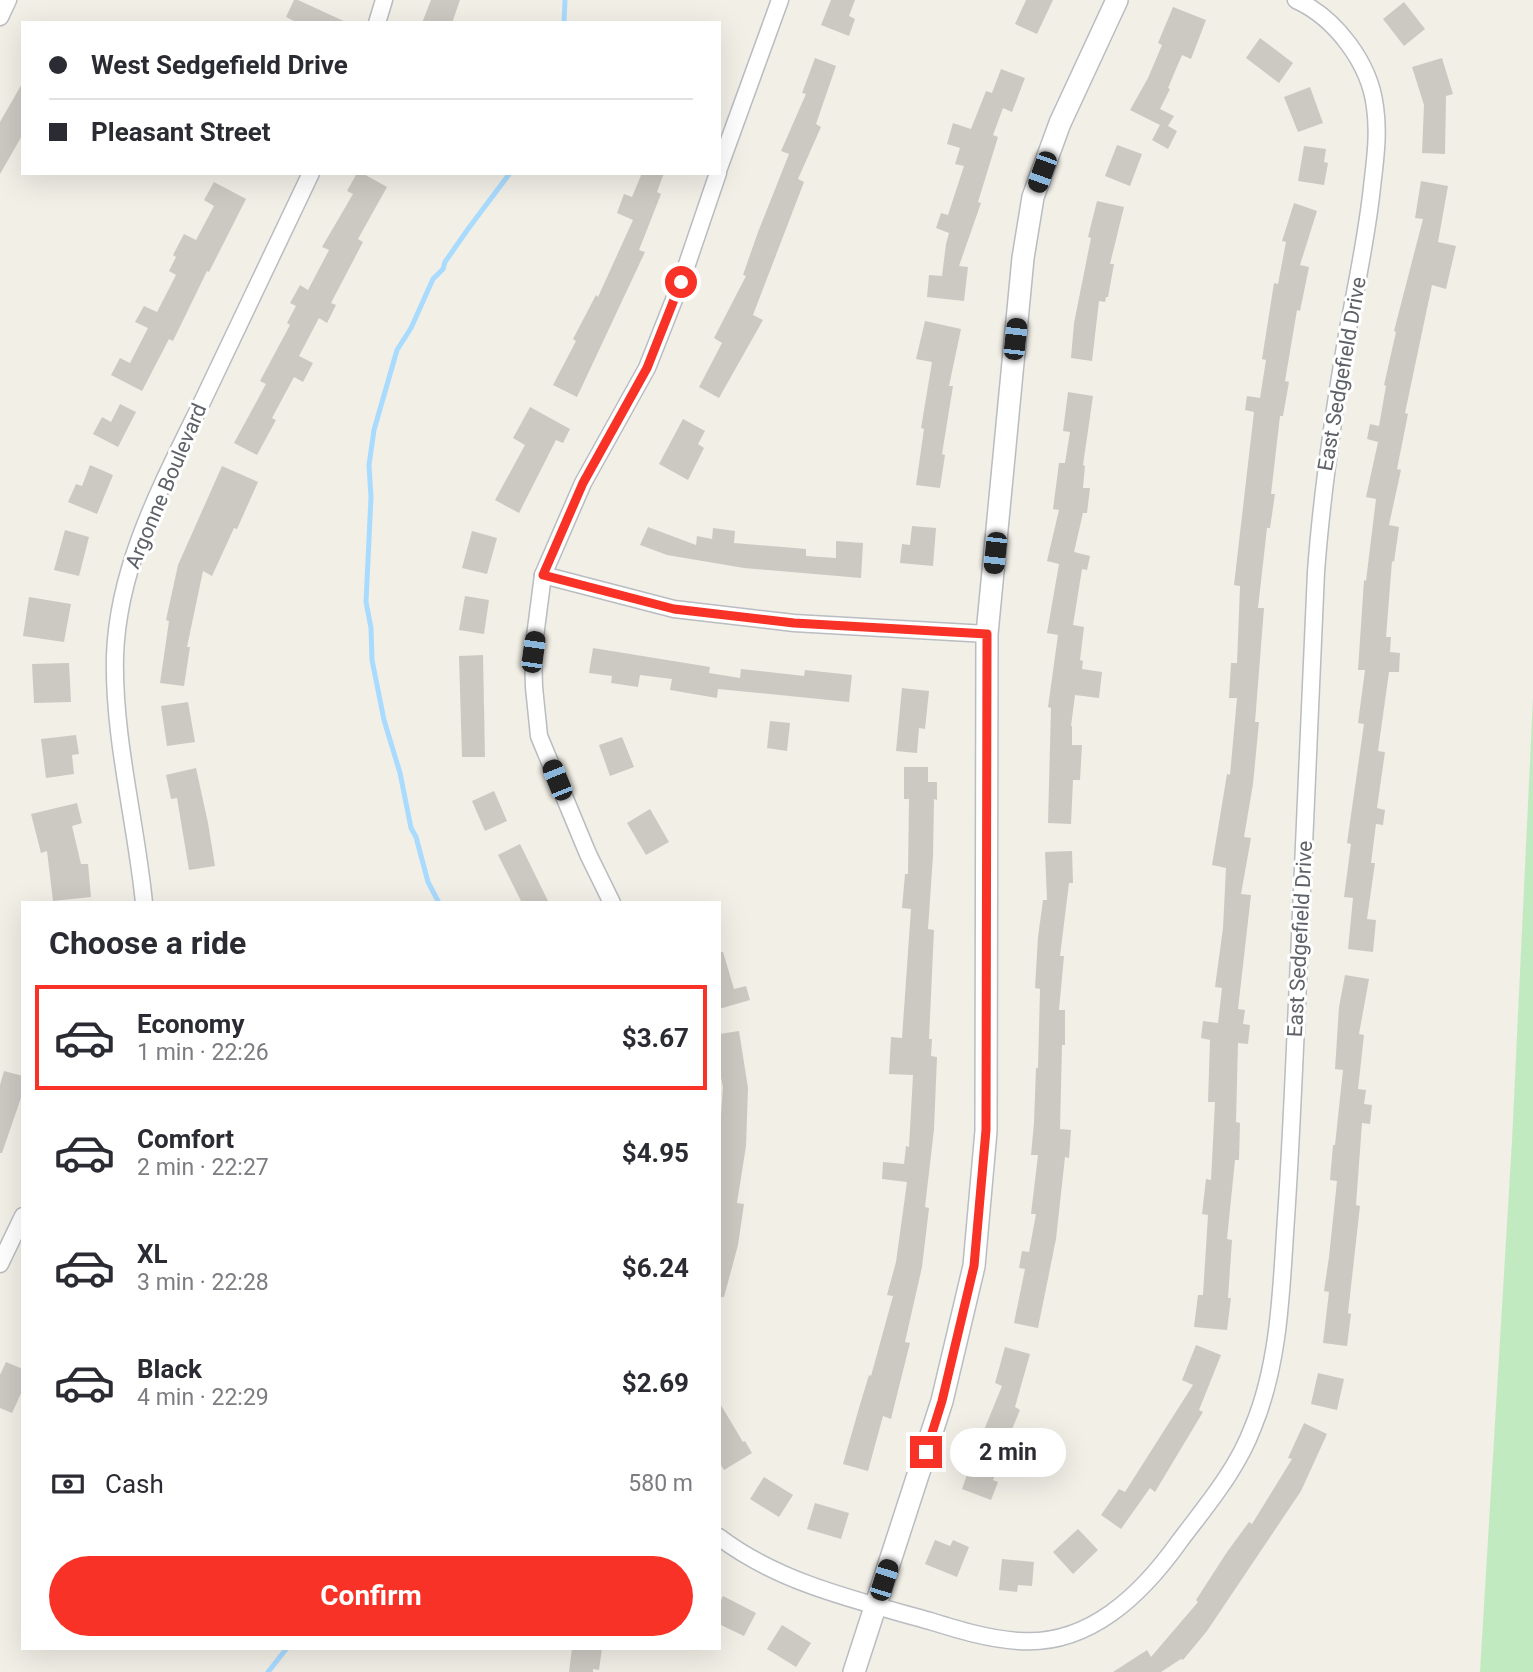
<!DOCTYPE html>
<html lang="en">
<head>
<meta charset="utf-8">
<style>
  :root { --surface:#fff; --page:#f2f2f3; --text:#2b2b33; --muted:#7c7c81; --line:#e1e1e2; --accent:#f83226 }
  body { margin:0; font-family:Roboto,sans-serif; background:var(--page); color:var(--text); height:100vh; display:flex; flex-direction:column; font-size:26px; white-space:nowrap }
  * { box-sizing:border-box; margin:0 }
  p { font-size:23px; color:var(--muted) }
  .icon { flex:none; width:38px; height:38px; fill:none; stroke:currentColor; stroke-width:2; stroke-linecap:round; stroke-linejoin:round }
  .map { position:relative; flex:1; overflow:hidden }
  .side { position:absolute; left:21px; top:901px; width:700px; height:749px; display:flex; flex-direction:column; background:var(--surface); border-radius:0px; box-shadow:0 7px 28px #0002 }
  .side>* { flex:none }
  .banner { position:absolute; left:21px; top:21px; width:700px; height:154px; border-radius:0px; box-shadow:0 7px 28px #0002; display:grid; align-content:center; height:154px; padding:0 28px; background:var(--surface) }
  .end { position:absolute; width:32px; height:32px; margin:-16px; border:9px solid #f83226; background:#fff; box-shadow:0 0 0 4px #fff }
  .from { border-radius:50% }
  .bubble { position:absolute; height:49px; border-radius:24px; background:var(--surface); box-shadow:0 7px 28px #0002; font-size:23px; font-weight:700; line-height:49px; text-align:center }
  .car { position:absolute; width:21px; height:42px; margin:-21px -10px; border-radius:9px; box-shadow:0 0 5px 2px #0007; background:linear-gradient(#222 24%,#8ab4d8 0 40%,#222 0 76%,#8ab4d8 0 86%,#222 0) }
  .banner b { display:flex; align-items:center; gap:24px; height:66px; font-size:26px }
  .banner b+b { border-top:2px solid var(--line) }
  .banner i { width:18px; height:18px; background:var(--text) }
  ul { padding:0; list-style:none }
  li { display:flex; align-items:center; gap:21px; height:105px; margin:0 14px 10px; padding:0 14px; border:4px solid transparent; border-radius:0px }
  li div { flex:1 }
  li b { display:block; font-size:26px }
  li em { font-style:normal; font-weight:700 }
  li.selected { border-color:var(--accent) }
  li>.icon { width:63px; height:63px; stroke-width:1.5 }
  h2 { padding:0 28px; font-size:32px; line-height:84px }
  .pay { display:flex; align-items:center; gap:18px; height:77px; padding:0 28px; font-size:26px }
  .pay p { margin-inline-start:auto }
  .cta { display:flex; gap:14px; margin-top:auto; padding:14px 28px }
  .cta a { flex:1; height:80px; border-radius:42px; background:var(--accent); color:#fff; font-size:28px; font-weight:700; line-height:80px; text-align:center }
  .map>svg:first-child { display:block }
  .green { fill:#c2eac1 }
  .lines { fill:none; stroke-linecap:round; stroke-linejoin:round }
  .stream { stroke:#a9dbff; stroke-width:5 }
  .building { fill:#ccc9c3 }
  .minor-casing { stroke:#b9bcc1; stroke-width:19 }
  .tertiary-casing { stroke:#b9bcc1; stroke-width:24 }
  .minor { stroke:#fff; stroke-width:16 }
  .tertiary { stroke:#fff; stroke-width:21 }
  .route { stroke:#f83226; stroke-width:9 }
  .labels { text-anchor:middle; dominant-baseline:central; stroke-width:6; stroke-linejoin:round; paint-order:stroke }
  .street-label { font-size:21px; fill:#5e6268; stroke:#fff }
</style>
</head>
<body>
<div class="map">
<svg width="1533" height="1672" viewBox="0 0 1533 1672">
  <rect width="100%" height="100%" fill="#f1efe6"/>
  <!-- green -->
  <polygon class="green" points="1533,698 1533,1672 1480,1672 1512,1141"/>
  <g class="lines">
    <!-- stream -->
    <g class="stream">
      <polyline points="564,23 565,0"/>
      <polyline points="439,903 428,882 416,837 411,828 400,773 384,720 372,660 371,628 366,602 371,497 369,465 374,430 397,350 411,328 433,279 443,269 445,262 468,229 510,173"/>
      <polyline points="268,1672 287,1648"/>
    </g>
  </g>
  <!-- building -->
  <g class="building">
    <polygon points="294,0 298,0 348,23 298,23 286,17"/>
    <polygon points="431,0 460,0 452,23 422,23"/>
    <polygon points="831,0 855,0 849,16 855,19 849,36 821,25"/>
    <polygon points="1026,0 1053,0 1037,34 1015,24"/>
    <polygon points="1404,2 1425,29 1404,46 1383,19"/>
    <polygon points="1173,7 1206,20 1191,59 1182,55 1168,88 1170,89 1160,109 1174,116 1168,126 1177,131 1168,149 1152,140 1160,125 1130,110 1148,78 1162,45 1158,43"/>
    <polygon points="1260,38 1293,63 1279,83 1246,58"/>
    <polygon points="815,58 836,66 816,124 821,127 798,179 804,182 753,315 763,320 719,398 699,387 722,343 714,338 746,276 743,275 758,232 789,154 781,151 806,94 802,93"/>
    <polygon points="1442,58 1453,94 1446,96 1445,154 1422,153 1424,105 1412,67"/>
    <polygon points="1001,69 1025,78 1012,112 1003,108 993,135 998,137 978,202 981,203 959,266 968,267 964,301 927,297 929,275 942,276 946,244 949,233 936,228 941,213 948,215 964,166 955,164 960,148 947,144 953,123 971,129 986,91 992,93"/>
    <polygon points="23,82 23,134 0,174 0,122"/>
    <polygon points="1310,87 1323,123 1298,132 1284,97"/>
    <polygon points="1117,145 1142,154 1130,186 1105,176"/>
    <polygon points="1304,146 1326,149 1324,162 1328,163 1324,185 1298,181"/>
    <polygon points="357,173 362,173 387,187 358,239 363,242 331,303 336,305 327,323 319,318 299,356 313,363 303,382 294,377 272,418 276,420 257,455 234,443 266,384 260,381 290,325 287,323 296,306 290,303 300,285 308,290 329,250 322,247 353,194 347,191"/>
    <polygon points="642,173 664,173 657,192 661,194 639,250 645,252 577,397 553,385 576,341 573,339 596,295 598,297 633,220 617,213 624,194 632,197"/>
    <polygon points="1421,181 1448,186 1438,242 1456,246 1446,289 1432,285 1405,413 1408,414 1397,469 1401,470 1389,525 1399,527 1394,562 1392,561 1386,637 1391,637 1390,652 1400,653 1399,672 1389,672 1378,751 1385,752 1377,808 1385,810 1383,825 1376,824 1371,863 1375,863 1367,919 1376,920 1373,952 1348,949 1353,898 1344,897 1351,844 1347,843 1364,724 1358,723 1365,670 1358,670 1364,580 1366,581 1376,499 1366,497 1378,442 1367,439 1370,424 1379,426 1386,386 1384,385 1396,332 1394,331 1423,219 1415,218"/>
    <polygon points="214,182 246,199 209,272 207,271 173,341 169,339 142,391 111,375 120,358 130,363 148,328 135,322 144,306 157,312 176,275 169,271 176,257 173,255 184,234 196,240 214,206 204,200"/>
    <polygon points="1097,201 1124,207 1110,264 1114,264 1108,297 1106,297 1105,302 1099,301 1092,361 1071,358 1074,323 1091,238 1088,237"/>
    <polygon points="1294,203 1317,211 1300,265 1309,267 1300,311 1297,310 1285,381 1289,382 1283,416 1280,416 1271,494 1275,494 1270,528 1267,528 1258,608 1264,608 1255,722 1259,722 1253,784 1244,837 1251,838 1241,894 1251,895 1238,1009 1245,1010 1243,1024 1250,1025 1248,1044 1238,1043 1236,1122 1240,1123 1239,1160 1235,1160 1227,1239 1232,1240 1228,1298 1231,1298 1227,1330 1194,1327 1198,1295 1203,1295 1208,1215 1202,1214 1206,1179 1211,1180 1215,1102 1208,1102 1210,1040 1201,1038 1203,1021 1218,1023 1222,988 1215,987 1223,928 1226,868 1212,865 1227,774 1230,775 1237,698 1229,698 1231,663 1237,663 1240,586 1234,585 1254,412 1245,410 1247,396 1260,398 1266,360 1262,359 1274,283 1278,284 1286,242 1282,241"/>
    <polygon points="925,321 961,329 949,386 953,386 942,454 945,455 940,488 916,485 924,429 921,428 932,362 916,359"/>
    <polygon points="1068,392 1093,396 1083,465 1085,466 1083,488 1090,488 1087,513 1083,513 1074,552 1090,556 1087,570 1082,569 1073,625 1084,627 1080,660 1083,661 1082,669 1102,672 1099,698 1075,695 1071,726 1072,726 1072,745 1082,745 1080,780 1073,780 1071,824 1048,823 1051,708 1048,707 1058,635 1047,633 1059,564 1047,561 1059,510 1053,509 1059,463 1065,463 1070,432 1063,431"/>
    <polygon points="120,404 136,412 118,447 93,434 102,417 111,422"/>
    <polygon points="530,407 570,429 563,443 556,440 519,513 495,500 525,445 513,438"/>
    <polygon points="683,419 705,431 698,444 704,448 688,480 659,464"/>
    <polygon points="90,465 113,475 97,514 68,502 76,484 82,486"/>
    <polygon points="222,466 258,482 237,529 234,528 212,576 203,571 187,647 190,647 184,686 160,683 169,621 166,620 178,565"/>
    <polygon points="912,526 936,528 933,566 900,563 902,544 910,545"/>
    <polygon points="648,527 696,545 697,536 712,539 713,528 735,531 734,543 806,549 806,556 836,558 836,541 863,543 861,578 744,568 667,555 640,545"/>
    <polygon points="65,530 89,537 79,576 54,570"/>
    <polygon points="472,531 497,538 487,574 462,568"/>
    <polygon points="465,596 489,600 484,634 459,630"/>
    <polygon points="29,597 71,604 64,642 23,636"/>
    <polygon points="593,648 710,667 709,673 740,678 741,669 804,676 805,670 852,675 849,702 718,689 717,698 670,690 672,679 640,675 638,687 611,683 612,676 589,673"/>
    <polygon points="483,655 485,757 462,757 459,656"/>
    <polygon points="69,663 71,702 34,703 32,664"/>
    <polygon points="902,688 929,691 925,729 919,728 917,753 896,751"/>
    <polygon points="188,702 195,742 167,746 161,706"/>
    <polygon points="770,721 790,723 787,751 767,748"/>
    <polygon points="76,735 79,754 72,755 74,774 46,778 41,739"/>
    <polygon points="622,737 634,767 610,776 599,745"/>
    <polygon points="904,767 928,767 928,782 937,782 937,800 934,799 933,856 928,929 934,930 929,1039 932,1039 931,1056 937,1057 934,1129 925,1207 929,1208 922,1267 905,1342 910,1343 891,1419 883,1416 868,1471 843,1464 859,1408 869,1375 871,1376 893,1296 887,1295 896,1262 907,1182 882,1179 883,1162 904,1164 906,1146 909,1147 913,1075 889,1074 891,1037 902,1038 911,909 902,908 905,874 908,874 909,799 904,799"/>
    <polygon points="196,768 208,823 215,866 189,870 177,798 171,799 166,775"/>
    <polygon points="494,791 507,821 485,831 472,801"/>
    <polygon points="77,803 82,823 72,826 81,864 88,864 91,897 53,901 47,851 41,853 31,814"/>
    <polygon points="650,809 669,842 646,855 627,823"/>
    <polygon points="520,844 549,903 522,903 498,855"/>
    <polygon points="1072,851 1073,883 1069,883 1060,956 1064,956 1059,1010 1065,1010 1065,1045 1062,1045 1060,1129 1071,1130 1069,1158 1065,1157 1056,1239 1038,1328 1014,1323 1025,1269 1019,1268 1022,1251 1029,1252 1036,1214 1031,1214 1038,1155 1031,1155 1034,1123 1036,1068 1038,1068 1040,989 1035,988 1038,937 1043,900 1047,900 1045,852"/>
    <polygon points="719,952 723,952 734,989 746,986 750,1000 719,1009"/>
    <polygon points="1345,975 1369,979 1359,1034 1364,1035 1358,1089 1366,1090 1364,1104 1372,1105 1370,1124 1362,1123 1356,1205 1360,1206 1348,1313 1351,1314 1347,1346 1323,1343 1329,1292 1324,1291 1329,1257 1337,1181 1330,1180 1333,1145 1335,1145 1343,1070 1335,1069 1339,1007"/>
    <polygon points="739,1031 748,1088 746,1146 737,1203 744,1204 738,1245 724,1297 719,1297 719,1144 723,1087 719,1068 719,1034"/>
    <polygon points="4,1071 23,1076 23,1092 2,1153 0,1153 0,1085"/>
    <polygon points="1196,1345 1221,1355 1199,1410 1203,1412 1155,1492 1150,1488 1121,1529 1101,1515 1119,1489 1125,1492 1193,1385 1182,1380"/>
    <polygon points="1005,1347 1030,1354 1015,1407 1020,1410 1008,1439 984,1430 1002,1386 995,1383"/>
    <polygon points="6,1362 23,1369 23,1389 12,1413 0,1408 0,1375"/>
    <polygon points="1318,1373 1344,1379 1337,1410 1311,1404"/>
    <polygon points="719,1402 743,1442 745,1441 752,1453 724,1470 719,1462"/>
    <polygon points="1304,1423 1327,1434 1301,1491 1207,1631 1183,1660 1181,1659 1161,1672 1113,1672 1147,1650 1151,1657 1198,1602 1196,1600 1227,1552 1249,1522 1252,1524 1292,1459 1288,1458"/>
    <polygon points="974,1455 999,1464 993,1480 998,1482 991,1500 962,1489"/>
    <polygon points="764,1477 793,1495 779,1517 750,1499"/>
    <polygon points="815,1503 849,1513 841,1539 807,1529"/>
    <polygon points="1078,1529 1098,1550 1073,1574 1053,1552"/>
    <polygon points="935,1540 950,1546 953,1540 969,1547 957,1577 925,1564"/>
    <polygon points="1002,1559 1034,1562 1032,1586 1018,1585 1017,1592 999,1590"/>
    <polygon points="723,1596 756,1613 744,1636 719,1624 719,1604"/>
    <polygon points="782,1625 811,1643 796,1667 767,1649"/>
    <polygon points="572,1648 602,1648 599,1670 593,1669 593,1672 569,1672"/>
  </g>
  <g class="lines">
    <defs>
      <g id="minor">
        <polyline points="0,17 8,0"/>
        <polyline points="377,23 384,0"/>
        <polyline points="719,168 780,0"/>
        <polyline points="543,575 674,609 794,623 987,634"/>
        <path d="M144,903C136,821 113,738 115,656C118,563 165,479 204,398C240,323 275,248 311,173"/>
        <polyline points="612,903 588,854 539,736 534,687 533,652 543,575 583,483 647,368 681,282 718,173"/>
        <polyline points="0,1264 23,1216"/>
        <path d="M719,1537C779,1583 859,1601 930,1621C959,1630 988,1639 1019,1641C1089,1646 1141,1595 1179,1542C1206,1506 1237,1470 1253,1427C1278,1367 1281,1298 1285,1233C1291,1149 1294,1066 1298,982C1304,845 1310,708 1316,572C1322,490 1334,410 1348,329C1357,282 1367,235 1372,187C1375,161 1379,134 1375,107C1370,64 1336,18 1296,0"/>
      </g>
      <polyline id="tertiary" points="854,1672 942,1401 974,1266 986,1131 987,634 1023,258 1033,197 1060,123 1117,0"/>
    </defs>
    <!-- minor casing -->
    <use href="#minor" class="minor-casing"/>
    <!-- tertiary casing -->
    <use href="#tertiary" class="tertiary-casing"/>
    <!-- minor -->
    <use href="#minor" class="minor"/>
    <!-- tertiary -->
    <use href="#tertiary" class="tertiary"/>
  </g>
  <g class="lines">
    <!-- route -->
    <polyline class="route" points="681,282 647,368 583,483 543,575 674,609 794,623 987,634 986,1130 974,1266 942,1401 926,1452"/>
  </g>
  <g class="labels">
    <!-- street labels -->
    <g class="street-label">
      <text transform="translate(1342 374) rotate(-80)">East Sedgefield Drive</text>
      <text transform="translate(166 486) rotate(-67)">Argonne Boulevard</text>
      <text transform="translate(1300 939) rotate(-87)">East Sedgefield Drive</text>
    </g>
  </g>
</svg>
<i class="end from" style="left:681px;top:282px"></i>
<i class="end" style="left:926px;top:1452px"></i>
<div class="bubble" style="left:950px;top:1428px;width:116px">2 min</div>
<i class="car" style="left:1042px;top:172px;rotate:200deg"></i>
<i class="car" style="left:1015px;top:339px;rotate:6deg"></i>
<i class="car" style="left:995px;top:553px;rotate:186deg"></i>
<i class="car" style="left:533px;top:652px;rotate:8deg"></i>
<i class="car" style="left:557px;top:780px;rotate:338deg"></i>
<i class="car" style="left:884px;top:1580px;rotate:18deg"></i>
<div class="banner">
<b><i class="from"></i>West Sedgefield Drive</b>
<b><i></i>Pleasant Street</b>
</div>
<section class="side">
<h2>Choose a ride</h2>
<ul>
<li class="selected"><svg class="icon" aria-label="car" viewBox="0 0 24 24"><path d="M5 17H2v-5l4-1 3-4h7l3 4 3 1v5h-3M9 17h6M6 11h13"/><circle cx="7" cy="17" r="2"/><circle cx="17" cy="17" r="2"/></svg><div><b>Economy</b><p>1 min · 22:26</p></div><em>$3.67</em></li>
<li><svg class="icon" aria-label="car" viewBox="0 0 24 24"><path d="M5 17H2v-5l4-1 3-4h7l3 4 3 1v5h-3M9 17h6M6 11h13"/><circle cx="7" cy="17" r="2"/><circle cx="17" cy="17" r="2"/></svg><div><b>Comfort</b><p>2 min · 22:27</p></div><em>$4.95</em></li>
<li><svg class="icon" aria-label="car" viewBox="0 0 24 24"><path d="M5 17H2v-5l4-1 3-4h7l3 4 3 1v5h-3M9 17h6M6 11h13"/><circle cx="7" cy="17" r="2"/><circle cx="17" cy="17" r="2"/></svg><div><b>XL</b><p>3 min · 22:28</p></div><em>$6.24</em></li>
<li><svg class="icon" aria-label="car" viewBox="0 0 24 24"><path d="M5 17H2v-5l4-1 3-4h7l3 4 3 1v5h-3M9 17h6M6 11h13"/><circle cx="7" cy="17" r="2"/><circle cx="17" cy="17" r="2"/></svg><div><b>Black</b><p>4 min · 22:29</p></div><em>$2.69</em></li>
</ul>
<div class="pay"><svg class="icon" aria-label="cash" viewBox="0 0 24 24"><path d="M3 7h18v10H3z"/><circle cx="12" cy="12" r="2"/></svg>Cash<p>580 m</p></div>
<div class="cta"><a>Confirm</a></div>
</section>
</div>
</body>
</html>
